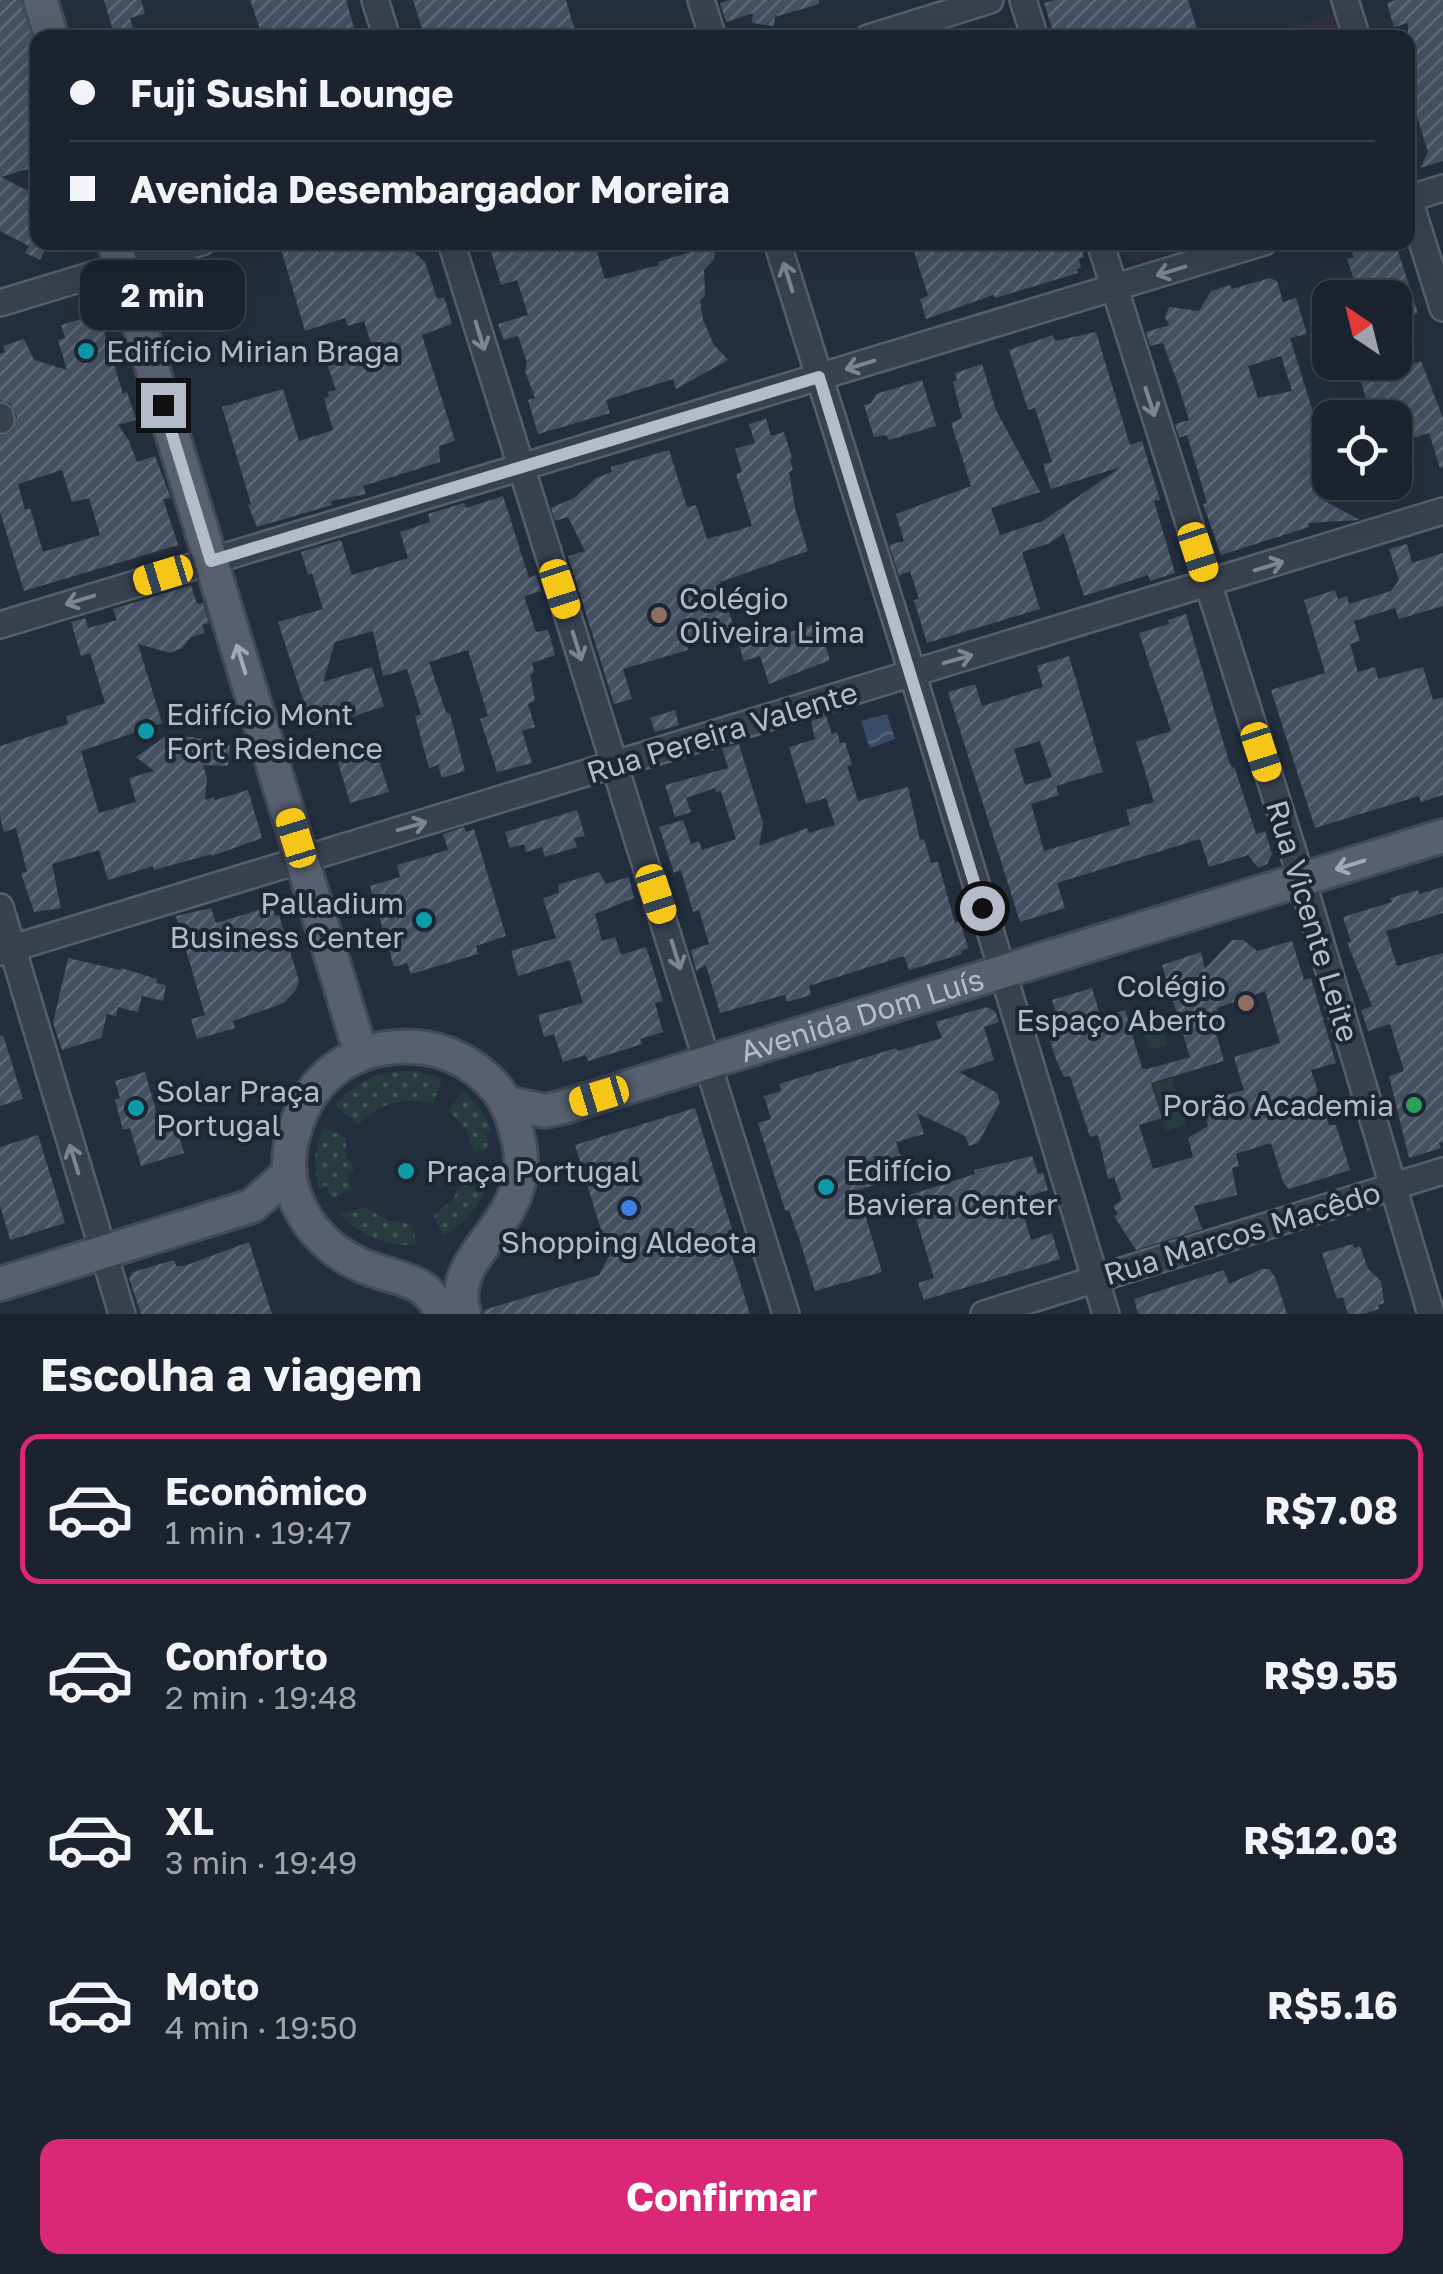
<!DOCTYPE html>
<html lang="pt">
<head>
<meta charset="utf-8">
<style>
  :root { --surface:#1b232e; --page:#282f3a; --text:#f1f3f6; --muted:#a0a4aa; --line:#39404a; --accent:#db2777 }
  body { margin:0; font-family:"Golos Text",sans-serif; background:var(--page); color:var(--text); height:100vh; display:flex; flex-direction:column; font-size:38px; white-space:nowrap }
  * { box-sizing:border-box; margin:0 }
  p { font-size:32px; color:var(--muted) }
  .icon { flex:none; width:55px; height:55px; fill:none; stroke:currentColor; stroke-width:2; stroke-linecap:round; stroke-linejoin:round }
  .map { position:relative; height:1314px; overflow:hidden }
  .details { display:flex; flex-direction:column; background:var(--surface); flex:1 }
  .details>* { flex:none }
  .banner { position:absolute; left:30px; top:30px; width:1385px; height:220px; border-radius:20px; box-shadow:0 10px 40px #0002,0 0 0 2px var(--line); display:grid; align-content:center; height:220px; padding:0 40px; background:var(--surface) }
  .needle { width:65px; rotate:325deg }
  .buttons { position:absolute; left:1312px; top:280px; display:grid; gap:20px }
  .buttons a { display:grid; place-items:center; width:100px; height:100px; border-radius:20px; background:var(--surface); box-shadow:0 10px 40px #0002,0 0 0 2px var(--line); font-size:50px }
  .end { position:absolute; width:45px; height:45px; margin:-22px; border:12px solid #b4bcc9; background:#111; box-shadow:0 0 0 5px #111 }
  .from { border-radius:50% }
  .bubble { position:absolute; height:70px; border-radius:20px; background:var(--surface); box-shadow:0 10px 40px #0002,0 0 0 2px var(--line); font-size:32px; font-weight:700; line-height:70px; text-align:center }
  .car { position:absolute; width:30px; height:60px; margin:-30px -15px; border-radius:12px; box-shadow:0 0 8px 2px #0007; background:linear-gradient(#f5c518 24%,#345 0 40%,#f5c518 0 76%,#345 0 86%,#f5c518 0) }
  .banner b { display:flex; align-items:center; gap:35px; height:95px; font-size:38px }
  .banner b+b { border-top:2px solid var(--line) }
  .banner i { width:25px; height:25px; background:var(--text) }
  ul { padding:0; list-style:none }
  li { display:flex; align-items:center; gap:30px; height:150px; margin:0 20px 15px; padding:0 20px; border:5px solid transparent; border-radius:20px }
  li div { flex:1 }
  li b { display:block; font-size:38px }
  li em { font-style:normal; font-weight:700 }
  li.active { border-color:var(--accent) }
  li>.icon { width:90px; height:90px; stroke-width:1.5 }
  h2 { padding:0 40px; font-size:45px; line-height:120px }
  .cta { display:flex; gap:20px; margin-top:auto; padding:20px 40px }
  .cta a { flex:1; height:115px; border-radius:20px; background:var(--accent); color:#fff; font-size:40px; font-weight:700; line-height:115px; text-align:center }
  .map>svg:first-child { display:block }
  .medical { fill:#32303f }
  .grass { fill:url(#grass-dots) }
  .pitch { fill:#263c3f }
  .water { fill:url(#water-waves) }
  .building { fill:url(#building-hatch); fill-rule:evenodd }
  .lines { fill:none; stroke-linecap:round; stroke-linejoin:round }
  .minor-casing { stroke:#565f6c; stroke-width:30 }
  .major-casing { stroke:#414a57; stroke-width:38 }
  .minor { stroke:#38414e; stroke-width:25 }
  .major { stroke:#56606e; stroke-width:32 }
  .oneway { stroke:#7c8592 }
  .oneway2 { stroke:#a1aab7 }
  .route { stroke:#b4bcc9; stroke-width:12 }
  .culture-dot { fill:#0f9aa8; stroke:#1d2633; stroke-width:4 }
  .education-dot { fill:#8d6e63; stroke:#1d2633; stroke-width:4 }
  .leisure-dot { fill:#2e9e5b; stroke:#1d2633; stroke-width:4 }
  .shop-dot { fill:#3f7fe0; stroke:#1d2633; stroke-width:4 }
  .labels { text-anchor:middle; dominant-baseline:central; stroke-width:8; stroke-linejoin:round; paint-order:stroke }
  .poi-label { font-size:30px; fill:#b4bcc9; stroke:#1d2633; text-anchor:start }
  .street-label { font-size:30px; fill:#b4bcc9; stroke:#1d2633 }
</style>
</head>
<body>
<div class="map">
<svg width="1443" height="1314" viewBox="0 0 1443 1314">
  <defs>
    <pattern id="grass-dots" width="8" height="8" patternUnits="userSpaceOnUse" patternTransform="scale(2.5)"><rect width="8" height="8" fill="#263c3f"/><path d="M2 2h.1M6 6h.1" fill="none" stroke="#435659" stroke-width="1.8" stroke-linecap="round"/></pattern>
    <pattern id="water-waves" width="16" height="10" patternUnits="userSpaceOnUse" patternTransform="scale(2.5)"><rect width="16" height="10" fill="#394c67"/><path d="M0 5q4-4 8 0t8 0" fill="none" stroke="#53647b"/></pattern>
    <pattern id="building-hatch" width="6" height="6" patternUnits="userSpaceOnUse" patternTransform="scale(2.5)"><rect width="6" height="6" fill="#455162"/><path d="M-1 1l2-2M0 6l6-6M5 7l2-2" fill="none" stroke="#5d6877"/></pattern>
  </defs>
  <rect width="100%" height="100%" fill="#242f3e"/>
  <!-- medical -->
  <g class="medical">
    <polygon points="1336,13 1343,37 1259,37"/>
    <polygon points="1118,243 1118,242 1207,243 1139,262 1122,257"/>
  </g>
  <!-- grass -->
  <g class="grass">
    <path d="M417,1071L442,1079L433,1104C404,1096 378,1103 358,1125L335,1105C357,1080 383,1069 417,1071Z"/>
    <polygon points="464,1091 482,1111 492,1131 486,1134 489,1148 474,1152 466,1129 448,1110"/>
    <path d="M323,1127L346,1138V1160H351L354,1171L347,1173L352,1189L331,1198L326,1186L319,1188C313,1166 314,1148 323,1127Z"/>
    <path d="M492,1166C487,1197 471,1219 444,1235L433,1217L453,1199L466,1174Z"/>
    <path d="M364,1207L389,1221L411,1224L417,1245C386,1247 362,1236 340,1214Z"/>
  </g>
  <!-- pitch -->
  <g class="pitch">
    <polygon points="1157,1010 1167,1044 1150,1050 1139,1015"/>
    <polygon points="1172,1078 1186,1125 1166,1131 1153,1084"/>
  </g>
  <!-- water -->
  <polygon class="water" points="887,714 895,739 870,748 861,721"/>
  <!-- building -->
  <g class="building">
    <polygon points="0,0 21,0 38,51 38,166 1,177 38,196 38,242 49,242 40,260 25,253 29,246 0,231"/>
    <polygon points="104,0 141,0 145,14 130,18 136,38 115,38"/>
    <polygon points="250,0 346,0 357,38 263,38"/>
    <polygon points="413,0 566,0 577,38 503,38 501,31 481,38 425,38"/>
    <polygon points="730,0 819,0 819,4 775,17 774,26 752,23 753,13 726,22 720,3"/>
    <polygon points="1055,0 1188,0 1200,38 1055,38 1044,3"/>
    <polygon points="1396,0 1443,0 1443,161 1420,168 1428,152 1408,88 1408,23 1394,27 1387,3"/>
    <polygon points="279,242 411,242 413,251 425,262 437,299 444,297 452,324 422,335 455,441 439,446 440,462 363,486 366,494 331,501 332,505 257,527 248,505 251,504 222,407 283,389 299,441 333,430 324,398 329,397 328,392 336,390 327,364 373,350 364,321 348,326 345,318 305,331"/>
    <polygon points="488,242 594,242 605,279 659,265 658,262 717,244 714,259 704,270 705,296 700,300 703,320 714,345 728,360 676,389 673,379 606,400 610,413 538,434 528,400 535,398 525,371 527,362 518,336 504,340 498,324 528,315 517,280 501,285"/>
    <polygon points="911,242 1080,242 1084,257 1079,259 1081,268 1077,269 1078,273 995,298 994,295 990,296 926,319 920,299 928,296"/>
    <polygon points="1386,242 1395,242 1418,313 1395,320 1395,298 1360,298 1347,259 1354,257 1352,253"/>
    <path d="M1270,278L1277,281L1283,302L1296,298L1307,334L1290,338L1318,428L1330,424V494L1319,498L1360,520L1308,523L1309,527L1221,555L1203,504L1207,503L1187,435L1179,438L1175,424L1189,420L1178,384L1163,343L1150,346L1146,332L1169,325L1165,317L1169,307L1199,311L1211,291L1230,285L1232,289ZM1281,356L1292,391L1258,398L1248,366Z"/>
    <path d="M99,314L123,394L127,392L136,420L118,425L129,441L137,462L155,456L171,498L163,499L178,545L24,591L0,512V436L13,431L17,417L11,404L0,400V354L5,352L3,346L24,339L34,360L67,370L58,340L65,338L61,325ZM62,470L72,502L89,498L100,535L43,552L30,508L25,510L18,484Z"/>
    <polygon points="1096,332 1130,445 1142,441 1160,500 1154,501 1175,573 1150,581 1148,575 1084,596 1064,533 1050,543 1022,552 1040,609 927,643 914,600 919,599 910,571 899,576 889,545 904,541 896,514 971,486 951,423 962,418 953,382 957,380 955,373 982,364 996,410 1040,492 991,508 1000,535 1043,521 1121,467 1051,489 1043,464 1052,462 1035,408 1028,410 1009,350 1053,335 1055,341"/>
    <polygon points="1421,361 1443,418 1443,467 1440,468 1429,433 1395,443 1395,418 1371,418 1360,378 1352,374 1357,362 1399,362 1405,366"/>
    <polygon points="922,380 936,426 889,440 886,435 874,437 864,405 871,403 876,394"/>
    <polygon points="766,419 771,436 784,432 792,458 790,459 793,470 789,472 795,508 808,551 720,582 736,635 720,640 719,636 687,646 688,650 623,669 632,699 614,704 568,556 585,551 568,517 555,521 551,508 574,498 596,478 612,472 611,467 669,450 687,507 696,505 707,539 752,526 736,474 742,472 735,449 755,443 749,424"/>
    <polygon points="503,496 529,578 536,575 541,591 524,596 536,632 548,630 555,655 532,663 534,672 530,675 535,701 528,704 535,727 522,731 532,763 497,772 480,719 488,716 468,650 429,662 446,712 450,714 465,771 442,778 438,765 429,768 415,716 421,714 407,669 383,676 373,631 335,642 323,682 372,667 384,706 313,730 278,622 323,609 312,573 308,575 301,552 341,540 352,575 408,558 400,532 430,522 428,514 464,503 466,508"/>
    <polygon points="1407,544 1412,563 1443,553 1443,606 1399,619 1395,608 1354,621 1360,641 1350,644 1358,672 1375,667 1378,679 1423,667 1433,700 1443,697 1443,795 1421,802 1419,796 1315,828 1271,690 1325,673 1304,600 1335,590 1338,599 1347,596 1349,604 1391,591 1399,580 1389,549"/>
    <polygon points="191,585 197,604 203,603 209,623 202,625 205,633 191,637 182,648 170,653 138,644 162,723 81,751 99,813 136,802 129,778 154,771 136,757 169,734 226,742 225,745 230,745 228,766 203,765 207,778 205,800 214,797 215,800 248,790 262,838 212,856 212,854 154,870 153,866 108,880 99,850 52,864 61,908 34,912 21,873 27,872 16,828 4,832 0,817 0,746 68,724 66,716 105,703 90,653 81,656 71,622 85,618 88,628 117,620 113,609"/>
    <path d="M1186,614L1230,765L1235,769L1256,834L1265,831L1272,854L1267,864L1258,868L1248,855L1209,867L1200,839L1057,883L1065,908L1020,922L948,692L975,684L982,706L1043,687L1037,666L1069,656L1103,772L1056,786L1059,795L1031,804L1044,851L1130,825L1126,810L1154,802L1136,742L1171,731L1139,633L1169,624L1168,620ZM1040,741L1052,777L1025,785L1014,749Z"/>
    <polygon points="767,623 772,638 818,623 830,660 769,684 760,656 744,661 735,633"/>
    <polygon points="675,710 679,725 655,732 650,718"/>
    <polygon points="826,716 832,734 837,732 840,743 845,742 852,765 847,766 858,801 908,787 920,840 924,839 931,863 938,862 955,923 960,921 968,948 961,951 962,954 909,970 904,956 809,986 811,995 787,1002 785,995 720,1013 706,965 696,971 691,950 709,944 699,910 693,912 681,870 674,873 659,827 683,820 691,844 699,841 702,850 736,839 721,791 716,792 715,788 686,798 691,812 675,817 665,785 728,768 722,748 739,744 763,823 759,846 807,828 809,833 835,825 826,798 806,804 789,747 815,739 811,721"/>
    <polygon points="376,750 389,792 350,803 338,762"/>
    <polygon points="577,810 585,836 574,838 577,847 545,857 542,847 526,852 524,844 510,848 505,832"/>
    <polygon points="464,827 466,832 474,829 506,936 476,946 478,954 411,974 407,963 394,967 370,886 400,877 397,865 448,850 443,834"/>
    <polygon points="599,872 606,884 629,877 634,898 595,914 602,941 615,937 621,955 646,947 663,1001 655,1003 663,1032 640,1039 642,1044 588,1061 586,1055 563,1062 554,1034 544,1037 538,1015 583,1003 570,960 518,976 511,951 556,938 543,898 559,893 558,885"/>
    <polygon points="1443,887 1443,913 1386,931 1397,966 1443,953 1443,1142 1439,1143 1441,1148 1409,1158 1389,1076 1404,1071 1390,1024 1368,1031 1361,1010 1372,1006 1347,942 1351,942 1343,917 1392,902 1390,898 1418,890 1419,894"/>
    <polygon points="272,906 275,916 279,915 299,981 295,991 284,1003 233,1021 235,1028 197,1039 191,1019 205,1015 176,916 211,908 216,923"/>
    <path d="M1232,940H1243L1257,951L1292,941L1304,980L1311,978L1336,1063L1311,1070L1329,1125H1336L1350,1170L1289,1189L1284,1184L1271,1143L1236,1154L1239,1166L1232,1168L1237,1195L1194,1206L1202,1229L1136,1250L1114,1216L1118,1214L1113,1206L1122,1200L1114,1177L1108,1179L1098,1135L1090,1137L1070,1076L1064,1077L1055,1057L1049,1036L1062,1032L1052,1000L1092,988L1101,1018L1125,1010L1142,1068L1147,1069L1190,1057L1162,965L1201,952L1205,969ZM1265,991L1280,1043L1234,1057L1244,1090L1202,1102L1208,1126L1188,1138L1193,1157L1153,1169L1139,1125L1162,1118L1151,1083L1224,1061L1215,1030L1223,1028L1217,1008Z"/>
    <polygon points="68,958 120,970 121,968 157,979 156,983 166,985 163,1001 142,996 138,1012 118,1007 116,1016 107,1014 101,1038 62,1050 53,1023"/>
    <polygon points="986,1007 995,1011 999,1022 984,1027 994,1060 959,1072 997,1093 1000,1103 978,1143 969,1146 965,1136 917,1113 924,1134 896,1142 906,1175 858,1190 882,1272 815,1291 799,1238 789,1211 785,1210 758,1123 771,1119 764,1096 781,1091 779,1084 896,1048 898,1051 942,1038 936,1022"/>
    <polygon points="3,1035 23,1099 0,1106 0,1036"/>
    <polygon points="145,1072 158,1118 164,1116 168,1129 176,1126 184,1153 141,1166 130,1128 123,1130 115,1100 120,1098 115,1081"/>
    <polygon points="695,1108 732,1229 733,1238 727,1240 750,1314 484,1314 484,1310 599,1275 609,1256 575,1145"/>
    <polygon points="38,1135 65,1223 10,1240 0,1205 0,1147"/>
    <polygon points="1032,1156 1038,1174 1043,1173 1048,1190 1019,1199 1031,1240 1052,1233 1060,1259 924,1300 918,1283 934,1278 909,1195 975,1174 974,1170"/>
    <polygon points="249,1242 272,1314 141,1314 129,1278 133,1272 174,1260 176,1266 184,1266"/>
    <polygon points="1353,1244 1354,1248 1360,1246 1368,1269 1381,1281 1384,1303 1378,1305 1379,1309 1363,1314 1348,1314 1343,1297 1337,1299 1322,1253"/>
    <polygon points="1262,1269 1269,1269 1275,1277 1287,1314 1138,1314 1134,1299 1224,1270 1229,1284"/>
  </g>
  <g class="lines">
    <defs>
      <g id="minor">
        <polyline points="375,0 387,38"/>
        <polyline points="701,0 713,38"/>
        <polyline points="1023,0 1035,38"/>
        <polyline points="1345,0 1357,38"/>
        <polyline points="868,38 990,0"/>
        <polyline points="1408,196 1443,308"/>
        <polyline points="1408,199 1443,188"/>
        <polyline points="451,242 786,1314"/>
        <polyline points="777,242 912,672 1106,1314"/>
        <polyline points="1100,242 1302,880 1431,1314"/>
        <polyline points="0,303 202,242"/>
        <polyline points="0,416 1,420"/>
        <polyline points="0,625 1264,242"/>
        <polyline points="0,907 122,1314"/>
        <polyline points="0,952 1443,511"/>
        <polyline points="984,1314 1443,1171"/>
      </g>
      <g id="major">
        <polyline points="40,0 52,38"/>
        <polyline points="114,242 361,1054"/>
        <path id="s1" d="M507,1103L545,1111L563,1107L1443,836"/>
        <polyline points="0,1284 252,1206 290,1172"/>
        <path d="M441,1314C428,1278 399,1280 368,1268C318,1249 280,1199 291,1144C297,1117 309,1090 331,1072C355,1052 385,1045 416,1047C447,1049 475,1064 495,1087C509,1103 514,1121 519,1142C536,1226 444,1250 464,1314"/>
      </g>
    </defs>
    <!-- minor casing -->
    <use href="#minor" class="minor-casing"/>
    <!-- major casing -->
    <use href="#major" class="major-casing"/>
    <!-- minor -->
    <use href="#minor" class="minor"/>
    <!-- major -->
    <use href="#major" class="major"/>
  </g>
  <!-- one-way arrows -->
  <defs><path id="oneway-shaft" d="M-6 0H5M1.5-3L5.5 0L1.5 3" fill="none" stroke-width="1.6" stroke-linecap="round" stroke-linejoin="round" transform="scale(2.5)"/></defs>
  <g class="oneway">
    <use href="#oneway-shaft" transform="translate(1171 271) rotate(163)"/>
    <use href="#oneway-shaft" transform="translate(788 277) rotate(-107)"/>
    <use href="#oneway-shaft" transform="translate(480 336) rotate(73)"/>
    <use href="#oneway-shaft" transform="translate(860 365) rotate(163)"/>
    <use href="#oneway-shaft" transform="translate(1150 402) rotate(72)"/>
    <use href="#oneway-shaft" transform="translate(1269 566) rotate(-17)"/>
    <use href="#oneway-shaft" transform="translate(80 600) rotate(163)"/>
    <use href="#oneway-shaft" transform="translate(577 646) rotate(73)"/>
    <use href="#oneway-shaft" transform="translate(958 659) rotate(-16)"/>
    <use href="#oneway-shaft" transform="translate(412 826) rotate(-16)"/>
    <use href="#oneway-shaft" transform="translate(676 955) rotate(73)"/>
    <use href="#oneway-shaft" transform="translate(74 1159) rotate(-107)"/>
  </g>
  <g class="oneway2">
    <use href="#oneway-shaft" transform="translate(241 659) rotate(-107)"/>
    <use href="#oneway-shaft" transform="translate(1350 865) rotate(163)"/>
  </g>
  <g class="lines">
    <!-- route -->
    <polyline class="route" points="163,405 211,561 819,377 982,908"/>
  </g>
  <!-- markers -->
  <g class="culture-dot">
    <circle cx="86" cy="351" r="10"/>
    <circle cx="146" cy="731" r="10"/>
    <circle cx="424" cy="920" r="10"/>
    <circle cx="136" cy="1108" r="10"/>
    <circle cx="406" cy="1171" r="10"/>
    <circle cx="826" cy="1187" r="10"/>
  </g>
  <g class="education-dot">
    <circle cx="659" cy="615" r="10"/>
    <circle cx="1246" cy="1003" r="10"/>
  </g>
  <circle class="leisure-dot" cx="1414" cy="1105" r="10"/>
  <circle class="shop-dot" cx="629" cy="1208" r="10"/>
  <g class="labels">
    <!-- poi labels -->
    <g class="poi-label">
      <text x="106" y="351">Edifício Mirian Braga</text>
      <text x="679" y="598">Colégio<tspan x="679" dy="34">Oliveira Lima</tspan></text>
      <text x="166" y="714">Edifício Mont<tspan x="166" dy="34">Fort Residence</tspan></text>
      <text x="404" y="903" text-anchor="end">Palladium<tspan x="404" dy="34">Business Center</tspan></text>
      <text x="1226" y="986" text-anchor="end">Colégio<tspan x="1226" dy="34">Espaço Aberto</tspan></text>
      <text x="156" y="1091">Solar Praça<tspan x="156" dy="34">Portugal</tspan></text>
      <text x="1394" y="1105" text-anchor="end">Porão Academia</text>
      <text x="846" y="1170">Edifício<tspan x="846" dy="34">Baviera Center</tspan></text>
      <text x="426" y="1171">Praça Portugal</text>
      <text x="629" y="1242" text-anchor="middle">Shopping Aldeota</text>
    </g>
    <!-- street labels -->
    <g class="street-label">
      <text transform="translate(722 732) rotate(-17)">Rua Pereira Valente</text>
      <text transform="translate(1313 921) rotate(73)">Rua Vicente Leite</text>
      <text stroke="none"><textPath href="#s1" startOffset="370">Avenida Dom Luís</textPath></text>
      <text transform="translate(1242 1233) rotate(-17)">Rua Marcos Macêdo</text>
    </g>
  </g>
</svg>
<div class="buttons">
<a><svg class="needle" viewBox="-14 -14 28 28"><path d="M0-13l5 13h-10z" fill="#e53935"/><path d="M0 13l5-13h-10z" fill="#a0a4aa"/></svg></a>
<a><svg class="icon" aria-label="locate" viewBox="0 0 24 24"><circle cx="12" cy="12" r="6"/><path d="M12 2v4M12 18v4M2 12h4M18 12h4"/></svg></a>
</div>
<i class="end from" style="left:982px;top:908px"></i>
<i class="end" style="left:163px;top:405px"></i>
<div class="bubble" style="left:80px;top:260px;width:165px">2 min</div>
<i class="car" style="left:1198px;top:552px;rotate:162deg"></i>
<i class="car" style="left:163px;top:575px;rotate:253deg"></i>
<i class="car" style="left:560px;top:589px;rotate:162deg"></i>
<i class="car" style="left:1261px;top:752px;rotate:162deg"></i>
<i class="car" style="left:296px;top:838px;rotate:343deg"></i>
<i class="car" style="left:656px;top:894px;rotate:162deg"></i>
<i class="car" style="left:599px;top:1096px;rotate:253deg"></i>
<div class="banner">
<b><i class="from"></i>Fuji Sushi Lounge</b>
<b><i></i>Avenida Desembargador Moreira</b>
</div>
</div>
<section class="details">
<h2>Escolha a viagem</h2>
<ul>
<li class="active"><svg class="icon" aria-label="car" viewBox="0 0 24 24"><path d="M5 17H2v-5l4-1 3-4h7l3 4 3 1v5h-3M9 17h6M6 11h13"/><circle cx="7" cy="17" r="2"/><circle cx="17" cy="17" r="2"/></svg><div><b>Econômico</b><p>1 min · 19:47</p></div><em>R$7.08</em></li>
<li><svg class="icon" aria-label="car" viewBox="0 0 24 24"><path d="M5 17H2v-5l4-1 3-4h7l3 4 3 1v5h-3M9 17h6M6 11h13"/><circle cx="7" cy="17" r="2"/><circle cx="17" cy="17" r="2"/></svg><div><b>Conforto</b><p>2 min · 19:48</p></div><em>R$9.55</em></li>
<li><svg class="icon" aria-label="car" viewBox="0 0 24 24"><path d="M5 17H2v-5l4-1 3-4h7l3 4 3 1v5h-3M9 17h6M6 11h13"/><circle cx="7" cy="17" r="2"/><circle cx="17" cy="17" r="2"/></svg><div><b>XL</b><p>3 min · 19:49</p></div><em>R$12.03</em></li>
<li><svg class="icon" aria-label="car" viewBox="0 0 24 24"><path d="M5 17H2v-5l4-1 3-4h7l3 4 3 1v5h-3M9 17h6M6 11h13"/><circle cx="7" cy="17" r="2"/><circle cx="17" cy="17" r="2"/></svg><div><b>Moto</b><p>4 min · 19:50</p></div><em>R$5.16</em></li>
</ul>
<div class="cta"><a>Confirmar</a></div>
</section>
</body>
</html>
